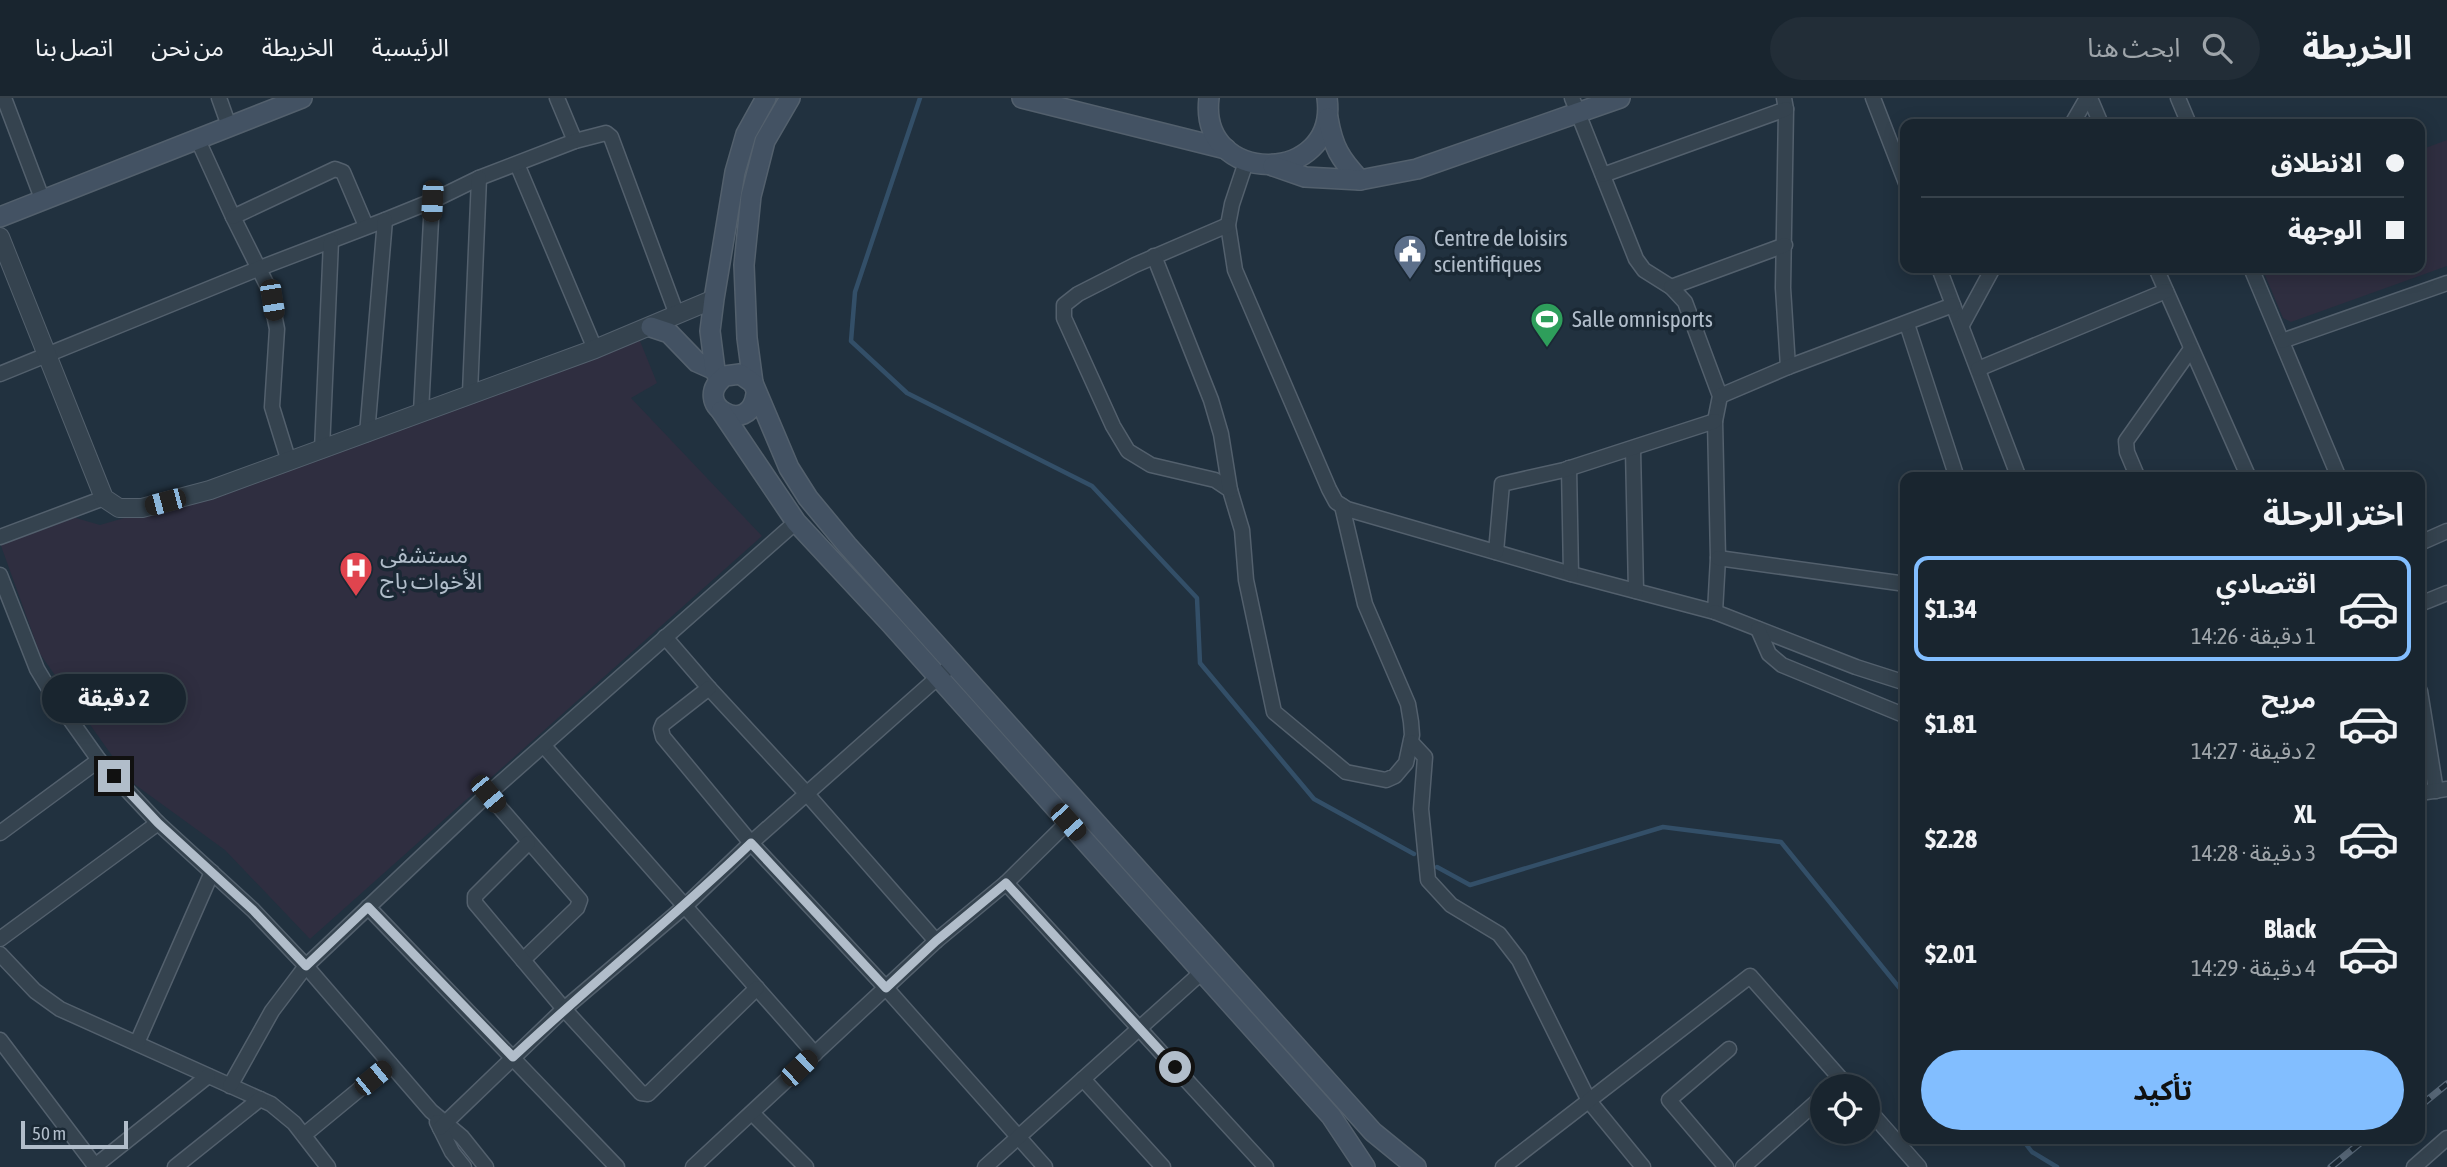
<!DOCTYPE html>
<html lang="ar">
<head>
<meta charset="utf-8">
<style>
  :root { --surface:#19252f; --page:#222d37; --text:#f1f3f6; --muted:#9fa5aa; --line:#37424b; --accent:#82beff }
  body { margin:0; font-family:"Asap Condensed","Noto Sans Arabic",sans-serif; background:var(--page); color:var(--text); direction:rtl; height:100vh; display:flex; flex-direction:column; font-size:26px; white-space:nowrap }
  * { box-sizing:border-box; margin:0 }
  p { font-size:23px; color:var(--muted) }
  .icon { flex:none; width:38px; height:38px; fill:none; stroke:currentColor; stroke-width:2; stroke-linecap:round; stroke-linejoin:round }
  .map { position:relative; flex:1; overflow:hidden; direction:ltr }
  .drawer { position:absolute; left:1900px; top:374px; width:525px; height:672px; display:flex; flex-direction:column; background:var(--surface); border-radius:14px; box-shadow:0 4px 18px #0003,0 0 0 2px var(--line); direction:rtl }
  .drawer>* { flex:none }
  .hud { position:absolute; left:1900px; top:21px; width:525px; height:154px; border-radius:14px; box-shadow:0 4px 18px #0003,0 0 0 2px var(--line); direction:rtl; display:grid; align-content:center; height:154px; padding:0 21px; background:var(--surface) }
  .tools { position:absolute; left:1810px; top:976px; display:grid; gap:14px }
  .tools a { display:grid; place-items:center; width:70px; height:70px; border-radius:50%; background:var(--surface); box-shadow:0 4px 18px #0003,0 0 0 2px var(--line); font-size:35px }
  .scale { position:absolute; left:21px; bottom:18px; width:107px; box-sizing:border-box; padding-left:7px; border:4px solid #b1bdca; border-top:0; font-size:19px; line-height:24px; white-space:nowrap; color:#b1bdca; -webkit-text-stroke:5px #1a2834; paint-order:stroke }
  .end { position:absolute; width:32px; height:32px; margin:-16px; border:9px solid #b1bdca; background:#111; box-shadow:0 0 0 4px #111 }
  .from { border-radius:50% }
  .bubble { position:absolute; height:49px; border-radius:24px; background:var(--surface); box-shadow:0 4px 18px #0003,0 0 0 2px var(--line); font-size:23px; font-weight:700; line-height:49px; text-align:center; direction:rtl }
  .car { position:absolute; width:21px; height:42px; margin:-21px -10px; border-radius:9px; box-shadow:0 0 5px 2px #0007; background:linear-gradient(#222 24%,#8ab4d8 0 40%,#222 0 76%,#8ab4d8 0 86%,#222 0) }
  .hud b { display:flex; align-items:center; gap:24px; height:66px; font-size:26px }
  .hud b+b { border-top:2px solid var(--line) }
  .hud i { width:18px; height:18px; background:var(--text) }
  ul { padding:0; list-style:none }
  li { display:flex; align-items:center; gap:21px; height:105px; margin:0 14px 10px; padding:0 7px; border:4px solid transparent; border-radius:14px }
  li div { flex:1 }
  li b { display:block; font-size:26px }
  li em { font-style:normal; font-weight:700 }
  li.selected { border-color:var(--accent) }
  li>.icon { width:63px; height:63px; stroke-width:1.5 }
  h2 { padding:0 21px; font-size:32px; line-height:84px }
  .cta { display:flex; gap:14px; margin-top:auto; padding:14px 21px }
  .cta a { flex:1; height:80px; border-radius:42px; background:var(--accent); color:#111; font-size:28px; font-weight:700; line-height:80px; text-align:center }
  header { display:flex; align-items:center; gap:42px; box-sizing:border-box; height:98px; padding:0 35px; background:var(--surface); border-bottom:2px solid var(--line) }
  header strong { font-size:33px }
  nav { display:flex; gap:38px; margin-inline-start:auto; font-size:24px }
  .search { width:490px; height:63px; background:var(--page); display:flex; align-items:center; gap:18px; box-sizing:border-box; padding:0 24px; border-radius:38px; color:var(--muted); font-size:26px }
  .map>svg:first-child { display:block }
  .medical { fill:#2f2e40 }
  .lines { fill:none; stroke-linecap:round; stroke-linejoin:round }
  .stream { stroke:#334f68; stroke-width:4.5 }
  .minor-casing { stroke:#53606d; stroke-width:17 }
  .tertiary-casing { stroke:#53606d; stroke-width:20 }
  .secondary-casing { stroke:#53606d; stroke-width:22 }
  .minor { stroke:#35434f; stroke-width:14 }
  .tertiary { stroke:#35434f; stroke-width:18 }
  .secondary { stroke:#435263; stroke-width:19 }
  .rail-casing { stroke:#576777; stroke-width:7 }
  .rail { stroke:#1a2834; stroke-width:4.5; stroke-dasharray:13; stroke-linecap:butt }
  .route { stroke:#b1bdca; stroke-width:9 }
  .labels { text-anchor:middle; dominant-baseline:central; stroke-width:7; stroke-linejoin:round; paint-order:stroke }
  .poi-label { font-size:23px; fill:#b1bdca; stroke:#1a2834; text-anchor:start }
</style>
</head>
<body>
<header>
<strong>الخريطة</strong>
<div class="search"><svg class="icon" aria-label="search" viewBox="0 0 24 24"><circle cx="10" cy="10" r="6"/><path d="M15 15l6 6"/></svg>ابحث هنا</div>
<nav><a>الرئيسية</a><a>الخريطة</a><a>من نحن</a><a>اتصل بنا</a></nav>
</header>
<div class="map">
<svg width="2447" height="1069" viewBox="0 0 2447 1069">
  <rect width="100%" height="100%" fill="#21313f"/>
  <!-- medical -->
  <g class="medical">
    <polygon points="2447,42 2447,168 2291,224 2283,220 2262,170 2420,170 2420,52"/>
    <polygon points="638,238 657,285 631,300 762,438 310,841 225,752 130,683 40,556 0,445 69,418 100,427 269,378"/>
  </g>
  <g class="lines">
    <!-- stream -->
    <g class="stream">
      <polyline points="920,0 855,194 851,243 907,295 1092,388 1197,500 1200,565 1314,701 1414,756"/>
      <polyline points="1437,769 1470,787 1663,729 1781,744 1906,898"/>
      <polyline points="2022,1041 2032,1054 2057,1069"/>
    </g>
    <defs>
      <g id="minor">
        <polyline points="4,0 43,103"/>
        <polyline points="219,0 229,28"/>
        <polyline points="557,0 575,43"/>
        <polyline points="1784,0 1786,11 1783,190 1788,269"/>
        <polyline points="1873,0 1906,85"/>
        <polyline points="2090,0 2101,26"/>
        <polyline points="2178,0 2189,26"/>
        <polyline points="2072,26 2087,0"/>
        <polyline points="197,40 233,119 269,191 277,231 272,309 289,364"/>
        <polyline points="1246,64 1232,106 1228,127 1235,172 1329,391 1336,404 1347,411 1571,476 1715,514 1718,460 1715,323 1720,298 1685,204 1671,189 1644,172 1636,161 1572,0"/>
        <polyline points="517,66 595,251"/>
        <polyline points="1603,77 1786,11"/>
        <polyline points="233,119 335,71 343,74 366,128"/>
        <polyline points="1228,127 1135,167 1078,196 1064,207 1064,220 1113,328 1128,353 1151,367 1215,382 1230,392 1242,432 1246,482 1274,614 1346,674 1386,682 1395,678 1406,665 1412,637 1411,624 1408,606 1365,506 1342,408"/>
        <polyline points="1154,158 1211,302 1221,336 1230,392"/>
        <polyline points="1939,170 2019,380"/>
        <polyline points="2156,170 2249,380"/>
        <polyline points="2251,170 2339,380"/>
        <polyline points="1671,189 1785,147"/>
        <polyline points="1907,226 1957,380"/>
        <polyline points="1962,227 1993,170"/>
        <polyline points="2282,243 2447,185"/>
        <polyline points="1978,271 2166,193"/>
        <polyline points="0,276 260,170 385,122 432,103 479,80 575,43 606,35 611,39 677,217"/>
        <polyline points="470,295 479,80"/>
        <polyline points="1720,298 1788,269 1953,207"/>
        <polyline points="421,314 432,103"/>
        <polyline points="367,336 385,122"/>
        <polyline points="1633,351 1636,493"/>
        <polyline points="322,352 331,143"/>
        <polyline points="1569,370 1571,476"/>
        <polyline points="2138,380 2127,354 2126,343 2191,251"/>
        <polyline points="0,439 104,400"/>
        <polyline points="2420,445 2447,433"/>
        <polyline points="1496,454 1502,386 1564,372 1715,323"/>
        <polyline points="1718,460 1906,486"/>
        <polyline points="0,477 37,571 52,596 99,662 158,725 253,812 306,868 431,1013 462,1039 486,1069"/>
        <polyline points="2420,506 2447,495"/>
        <polyline points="1715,514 1856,569 1906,585"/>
        <polyline points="1758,531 1769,556 1782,567 1906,618"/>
        <polyline points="665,539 709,590 807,696 936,843"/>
        <polyline points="709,590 663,626 661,631 663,639 751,745 886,890 1045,1069"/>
        <polyline points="2420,593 2436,693"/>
        <polyline points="1411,644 1425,659 1421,711 1428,782 1451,807 1499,836 1519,862 1589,1003 1643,1069"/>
        <polyline points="544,648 815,956"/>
        <polyline points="2420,695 2447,691"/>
        <polyline points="488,696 580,802 577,810 523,862"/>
        <polyline points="0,735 99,662"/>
        <polyline points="528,745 475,798 475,805 564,911 641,995 648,996 757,890"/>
        <polyline points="1006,785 1266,1069"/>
        <polyline points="368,809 617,1069"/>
        <polyline points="0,841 158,725"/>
        <polyline points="0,856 35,893 60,911 271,1006 294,1025 328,1069"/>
        <polyline points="0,942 96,1069"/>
        <polyline points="137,945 212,774"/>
        <polyline points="1083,981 1163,1069"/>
        <polyline points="230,988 272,913 306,868 488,696 796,424"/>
        <polyline points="1867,1010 1919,1069"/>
        <polyline points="752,1015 806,1069"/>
        <polyline points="437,1024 452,1054 464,1069"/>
        <polyline points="440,1030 564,911 685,808 751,745 954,565"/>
        <polyline points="304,1037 390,966"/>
        <polyline points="95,1068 208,978"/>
        <polyline points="175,1069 260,1001"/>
        <polyline points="693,1069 936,843 1006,785 1068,724"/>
        <polyline points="985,1069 1202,874"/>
        <polyline points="1503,1069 1750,878 1848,989"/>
        <polyline points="1726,1069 1669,1002 1729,951"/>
        <polyline points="1743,1069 1822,999"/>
        <polyline points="2414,1069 2447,1040"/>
      </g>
      <polyline id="tertiary" points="0,139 104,400 119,410 142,410 210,392 595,251 714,201"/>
      <g id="secondary">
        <polyline points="1022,0 1226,51"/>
        <path d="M1209,0C1198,89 1339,88 1327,0"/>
        <path d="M1328,20C1333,49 1340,61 1360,82"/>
        <polyline points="1273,68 1305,79 1360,82 1417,71 1620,0"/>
        <polyline points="0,119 302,0"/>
        <polyline points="651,229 669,235 697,264 715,272"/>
        <polyline points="719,282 715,272 710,233 714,201 735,74 746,36 766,0"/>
        <polyline points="753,285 747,240 744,167 751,98 765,43 790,0"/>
        <path d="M756,296C750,341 688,306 725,278L740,276L753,285L789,370L808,400L847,447L1373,1034L1416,1069"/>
        <polyline points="721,313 796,424 890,525 1331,1018 1365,1069"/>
      </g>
    </defs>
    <!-- minor casing -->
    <use href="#minor" class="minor-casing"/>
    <!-- tertiary casing -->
    <use href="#tertiary" class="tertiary-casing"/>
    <!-- secondary casing -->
    <use href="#secondary" class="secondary-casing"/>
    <!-- minor -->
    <use href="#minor" class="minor"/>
    <!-- tertiary -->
    <use href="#tertiary" class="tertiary"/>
    <!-- secondary -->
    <use href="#secondary" class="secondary"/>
    <defs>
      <g id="rail">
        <polyline points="2420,1008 2447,986"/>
        <polyline points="2331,1069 2365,1041"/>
      </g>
    </defs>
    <!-- rail casing -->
    <use href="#rail" class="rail-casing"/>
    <!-- rail -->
    <use href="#rail" class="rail"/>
  </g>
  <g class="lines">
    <!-- route -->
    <path class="route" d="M114,678L158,725L253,812L306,868L368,809L513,959C591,886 674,819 751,745L886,890L936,843L1006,785L1175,969"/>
  </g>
  <!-- icons -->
  <defs>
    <symbol id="civic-pin" viewBox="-11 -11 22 30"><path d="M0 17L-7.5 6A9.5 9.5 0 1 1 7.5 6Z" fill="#5c6f8a" stroke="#1a2834"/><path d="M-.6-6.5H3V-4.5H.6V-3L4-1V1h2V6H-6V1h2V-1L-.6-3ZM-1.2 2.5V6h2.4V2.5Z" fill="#fff"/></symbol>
    <symbol id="stadium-pin" viewBox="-11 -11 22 30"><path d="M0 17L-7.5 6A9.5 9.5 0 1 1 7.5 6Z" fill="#2e9e5b" stroke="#1a2834"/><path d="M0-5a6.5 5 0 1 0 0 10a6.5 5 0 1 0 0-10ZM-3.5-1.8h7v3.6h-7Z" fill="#fff"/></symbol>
    <symbol id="hospital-pin" viewBox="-11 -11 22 30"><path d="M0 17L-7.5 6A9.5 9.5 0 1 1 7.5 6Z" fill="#e0444e" stroke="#1a2834"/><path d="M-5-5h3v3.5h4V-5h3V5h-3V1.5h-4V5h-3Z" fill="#fff"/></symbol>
  </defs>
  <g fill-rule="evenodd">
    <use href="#civic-pin" x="1391" y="134" width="38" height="52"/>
    <use href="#stadium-pin" x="1528" y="202" width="38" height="52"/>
    <use href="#hospital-pin" x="337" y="451" width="38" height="52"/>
  </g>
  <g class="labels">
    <!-- poi labels -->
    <g class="poi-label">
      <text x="1434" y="140">Centre de loisirs<tspan x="1434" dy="26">scientifiques</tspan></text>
      <text x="1572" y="221">Salle omnisports</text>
      <text x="380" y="457">مستشفى<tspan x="380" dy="26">الأخوات باج</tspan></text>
    </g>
  </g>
</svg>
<div class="tools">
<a><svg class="icon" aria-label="locate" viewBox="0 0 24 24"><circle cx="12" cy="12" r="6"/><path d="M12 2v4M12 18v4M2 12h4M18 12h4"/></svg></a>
</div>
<div class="scale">50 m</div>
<i class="end from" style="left:1175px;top:969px"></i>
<i class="end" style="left:114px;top:678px"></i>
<div class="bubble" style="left:42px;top:576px;width:144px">2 دقيقة</div>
<i class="car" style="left:432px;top:103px;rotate:183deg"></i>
<i class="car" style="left:272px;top:202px;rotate:171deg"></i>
<i class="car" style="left:165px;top:404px;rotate:255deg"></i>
<i class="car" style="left:488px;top:696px;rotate:140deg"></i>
<i class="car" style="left:1068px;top:724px;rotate:138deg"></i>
<i class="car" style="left:799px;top:970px;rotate:46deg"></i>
<i class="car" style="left:373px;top:980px;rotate:51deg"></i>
<div class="hud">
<b><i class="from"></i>الانطلاق</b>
<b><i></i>الوجهة</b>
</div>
<section class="drawer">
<h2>اختر الرحلة</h2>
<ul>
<li class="selected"><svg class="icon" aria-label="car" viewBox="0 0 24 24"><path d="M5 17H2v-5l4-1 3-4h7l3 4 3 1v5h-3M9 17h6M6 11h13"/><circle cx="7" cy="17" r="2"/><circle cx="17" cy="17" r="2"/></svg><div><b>اقتصادي</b><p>1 دقيقة · 14:26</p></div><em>$1.34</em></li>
<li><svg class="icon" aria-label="car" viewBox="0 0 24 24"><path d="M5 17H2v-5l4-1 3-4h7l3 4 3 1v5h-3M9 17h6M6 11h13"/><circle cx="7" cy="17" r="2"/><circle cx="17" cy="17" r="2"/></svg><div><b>مريح</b><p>2 دقيقة · 14:27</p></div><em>$1.81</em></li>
<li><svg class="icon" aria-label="car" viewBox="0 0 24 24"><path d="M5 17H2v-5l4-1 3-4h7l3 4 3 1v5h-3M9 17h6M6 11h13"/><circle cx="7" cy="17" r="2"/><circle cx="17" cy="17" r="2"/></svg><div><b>XL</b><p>3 دقيقة · 14:28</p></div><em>$2.28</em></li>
<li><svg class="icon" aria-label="car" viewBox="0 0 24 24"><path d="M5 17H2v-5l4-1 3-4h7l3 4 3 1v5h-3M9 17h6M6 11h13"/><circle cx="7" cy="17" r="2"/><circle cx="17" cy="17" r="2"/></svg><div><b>Black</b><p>4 دقيقة · 14:29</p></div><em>$2.01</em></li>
</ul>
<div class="cta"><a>تأكيد</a></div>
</section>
</div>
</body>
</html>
